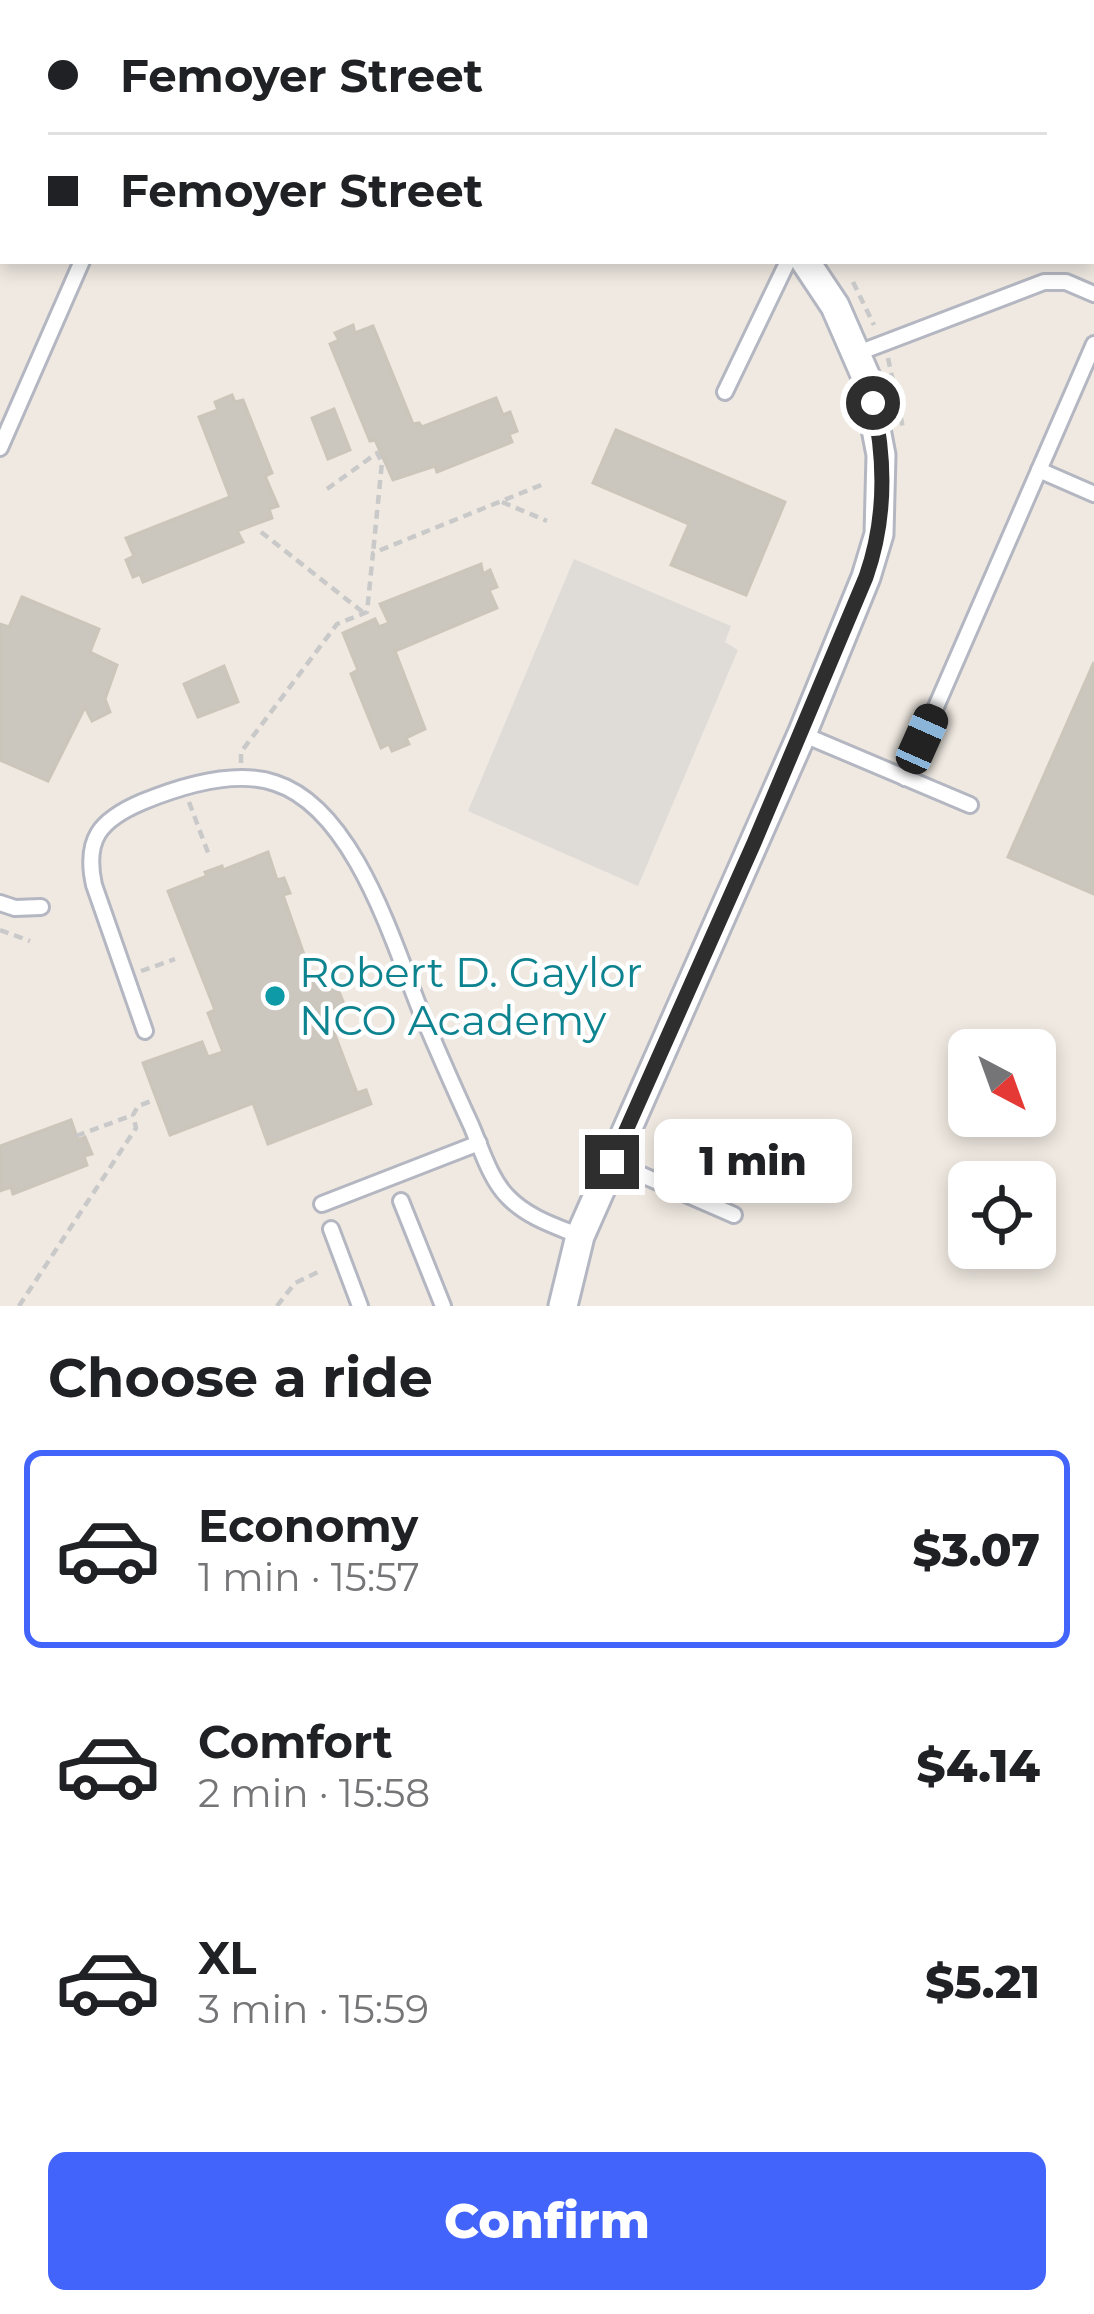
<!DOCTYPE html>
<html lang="en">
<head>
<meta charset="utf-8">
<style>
  :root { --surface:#fff; --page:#f6f6f6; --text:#202124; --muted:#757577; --line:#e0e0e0; --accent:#4264fb }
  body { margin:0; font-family:Montserrat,sans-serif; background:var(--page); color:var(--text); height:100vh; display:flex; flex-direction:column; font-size:45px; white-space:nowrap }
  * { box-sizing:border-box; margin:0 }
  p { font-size:39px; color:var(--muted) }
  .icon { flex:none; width:66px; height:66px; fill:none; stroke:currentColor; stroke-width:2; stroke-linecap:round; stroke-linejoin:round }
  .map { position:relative; height:1306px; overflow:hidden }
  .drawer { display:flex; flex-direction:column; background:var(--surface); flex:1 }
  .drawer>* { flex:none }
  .banner { position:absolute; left:0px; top:0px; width:1095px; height:264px; box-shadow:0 6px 18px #0003; display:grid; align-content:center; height:264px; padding:0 48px; background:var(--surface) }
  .needle { width:78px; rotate:139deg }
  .tools { position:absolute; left:948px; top:1029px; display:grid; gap:24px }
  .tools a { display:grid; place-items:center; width:108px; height:108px; border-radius:18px; background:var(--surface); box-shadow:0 6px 18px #0003; font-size:60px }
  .end { position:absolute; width:54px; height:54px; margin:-27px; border:15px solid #2e2e2e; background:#fff; box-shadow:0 0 0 6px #fff }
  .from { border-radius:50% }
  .bubble { position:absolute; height:84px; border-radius:18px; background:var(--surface); box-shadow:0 6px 18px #0003; font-size:39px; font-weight:800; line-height:84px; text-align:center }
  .car { position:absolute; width:36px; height:72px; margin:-36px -18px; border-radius:15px; box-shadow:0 0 9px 3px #0007; background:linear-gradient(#222 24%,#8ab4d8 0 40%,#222 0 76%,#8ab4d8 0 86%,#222 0) }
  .banner b { display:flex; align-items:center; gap:42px; height:114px; font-size:45px }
  .banner b+b { border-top:3px solid var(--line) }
  .banner i { width:30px; height:30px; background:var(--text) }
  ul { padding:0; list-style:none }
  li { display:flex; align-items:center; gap:36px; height:198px; margin:0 24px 18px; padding:0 24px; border:6px solid transparent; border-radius:18px }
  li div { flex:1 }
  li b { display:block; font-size:45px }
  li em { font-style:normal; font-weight:800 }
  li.on { border-color:var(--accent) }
  li>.icon { width:108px; height:108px; stroke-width:1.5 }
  h2 { padding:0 48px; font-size:54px; line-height:144px }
  .action { display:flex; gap:24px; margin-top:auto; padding:24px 48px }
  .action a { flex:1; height:138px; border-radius:18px; background:var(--accent); color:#fff; font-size:48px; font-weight:800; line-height:138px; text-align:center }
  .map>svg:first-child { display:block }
  .plaza { fill:#dfdcd8 }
  .building { fill:#cbc7bf; stroke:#cbc5ba; stroke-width:3 }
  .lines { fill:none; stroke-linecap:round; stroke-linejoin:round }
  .lane-casing { stroke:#b4b7c1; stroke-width:20 }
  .street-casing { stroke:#b4b7c1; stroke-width:33 }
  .path { stroke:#c9c9c9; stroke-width:4.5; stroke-dasharray:9 6; stroke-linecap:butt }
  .lane { stroke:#fff; stroke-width:14 }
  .street { stroke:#fff; stroke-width:27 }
  .route { stroke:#2e2e2e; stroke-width:15 }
  .culture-dot { fill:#0f9aa8; stroke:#fff; stroke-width:4.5 }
  .labels { text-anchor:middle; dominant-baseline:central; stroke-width:9; stroke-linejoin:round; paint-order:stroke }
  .culture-label { font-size:42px; fill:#0d838f; stroke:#fff; text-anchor:start }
</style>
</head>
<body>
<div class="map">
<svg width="1094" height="1306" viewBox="0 0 1094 1306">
  <rect width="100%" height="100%" fill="#efe9e1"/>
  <!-- plaza -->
  <polygon class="plaza" points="574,559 731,626 725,642 738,650 638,886 468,811"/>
  <!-- building -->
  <g class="building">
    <polygon points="353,325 355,333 373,326 413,424 419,423 422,427 496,398 503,415 510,412 517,431 509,434 512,442 437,472 435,466 393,480 375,440 370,441 330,344 339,340 335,333"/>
    <polygon points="232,395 235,402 243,400 272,473 265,476 278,506 269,509 272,518 237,531 243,542 143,582 140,574 133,577 126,560 134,556 126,538 230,497 199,417 218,410 215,402"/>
    <polygon points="334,409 350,450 328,459 312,418"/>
    <polygon points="616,430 785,502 746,595 671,565 689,524 593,483"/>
    <polygon points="481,564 483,574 490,570 497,587 489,590 497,608 395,651 425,729 406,738 409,744 392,751 389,744 381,748 351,674 358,670 343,633 375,619 379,627 389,623 380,604"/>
    <polygon points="22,597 99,629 90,652 117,665 105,699 110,712 92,721 85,707 48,781 0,760 0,624 9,627"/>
    <polygon points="1094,662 1094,894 1008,857"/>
    <polygon points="224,666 238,702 198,717 184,684"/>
    <polygon points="268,852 277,880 284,878 290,893 283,895 313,980 331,973 338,989 344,1004 326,1011 357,1093 366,1090 371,1104 268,1144 253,1103 170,1135 143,1063 202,1042 208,1057 223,1052 208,1013 215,1010 168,891 207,876 205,872 222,866 223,870"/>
    <polygon points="71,1120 78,1140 85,1137 92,1154 84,1156 87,1165 13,1194 11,1187 0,1191 0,1146"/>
  </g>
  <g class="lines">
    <defs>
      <g id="lane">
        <polyline points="858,353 1044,282 1066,282 1094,294"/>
        <polyline points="725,392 788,261"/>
        <polyline points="0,448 82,261"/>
        <polyline points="1039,470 1094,494"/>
        <polyline points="802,734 970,805"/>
        <polyline points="905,778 1094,344"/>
        <polyline points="0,903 15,908 41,907"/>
        <path d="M145,1031L94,885C84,839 100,820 142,802C181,786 234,769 275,783C353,808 392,939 419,1007C436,1047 453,1086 471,1125C481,1148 490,1179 508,1197C527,1217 555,1226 580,1236"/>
        <polyline points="612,1162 734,1215"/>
        <polyline points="401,1201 443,1306"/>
        <polyline points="322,1204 479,1143"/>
        <polyline points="331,1229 360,1306"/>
      </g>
      <g id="street">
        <polyline points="0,193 3,189"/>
        <polyline points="563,1306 580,1236 802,734 866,577 879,534 881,455 866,377 835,306 805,261"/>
      </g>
    </defs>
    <!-- lane casing -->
    <use href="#lane" class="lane-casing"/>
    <!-- street casing -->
    <use href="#street" class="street-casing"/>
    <!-- path -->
    <g class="path">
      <polyline points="853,282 874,325"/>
      <polyline points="888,358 903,428"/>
      <polyline points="327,489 377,453 382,462 373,553"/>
      <polyline points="502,502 547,521"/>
      <polyline points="261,532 364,613"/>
      <polyline points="241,763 241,752 337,624 367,612 373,553 546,483"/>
      <polyline points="189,802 210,858"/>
      <polyline points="0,930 30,941"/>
      <polyline points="141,971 175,959"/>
      <polyline points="76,1136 133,1115"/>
      <polyline points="19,1306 136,1128 133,1115 138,1106 154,1100"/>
      <polyline points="277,1306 295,1283 318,1272"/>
    </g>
    <!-- lane -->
    <use href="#lane" class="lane"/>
    <!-- street -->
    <use href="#street" class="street"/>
  </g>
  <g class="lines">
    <!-- route -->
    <path class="route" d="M612,1162L754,843L866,577C886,520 886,462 873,403"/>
  </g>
  <!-- markers -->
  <circle class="culture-dot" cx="275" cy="996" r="12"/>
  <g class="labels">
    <!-- culture labels -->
    <g class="culture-label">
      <text x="299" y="972">Robert D. Gaylor<tspan x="299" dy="48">NCO Academy</tspan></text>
    </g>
  </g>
</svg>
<div class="tools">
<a><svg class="needle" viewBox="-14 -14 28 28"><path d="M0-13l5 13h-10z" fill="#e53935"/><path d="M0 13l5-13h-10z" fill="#757577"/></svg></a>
<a><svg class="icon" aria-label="locate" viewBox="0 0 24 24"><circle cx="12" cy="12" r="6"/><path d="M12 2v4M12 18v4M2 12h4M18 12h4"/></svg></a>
</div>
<i class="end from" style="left:873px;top:403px"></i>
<i class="end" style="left:612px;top:1162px"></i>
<div class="bubble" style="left:654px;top:1119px;width:198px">1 min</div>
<i class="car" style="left:922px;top:739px;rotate:24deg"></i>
<div class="banner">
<b><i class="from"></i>Femoyer Street</b>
<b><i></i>Femoyer Street</b>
</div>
</div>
<section class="drawer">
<h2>Choose a ride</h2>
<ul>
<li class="on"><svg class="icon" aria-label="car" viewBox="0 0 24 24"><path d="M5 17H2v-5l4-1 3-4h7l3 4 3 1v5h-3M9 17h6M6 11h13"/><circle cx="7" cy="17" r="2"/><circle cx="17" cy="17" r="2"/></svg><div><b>Economy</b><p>1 min · 15:57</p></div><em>$3.07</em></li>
<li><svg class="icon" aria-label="car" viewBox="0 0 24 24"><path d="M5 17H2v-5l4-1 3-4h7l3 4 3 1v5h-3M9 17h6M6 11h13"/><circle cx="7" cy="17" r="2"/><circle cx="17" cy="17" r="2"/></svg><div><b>Comfort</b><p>2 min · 15:58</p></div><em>$4.14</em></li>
<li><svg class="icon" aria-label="car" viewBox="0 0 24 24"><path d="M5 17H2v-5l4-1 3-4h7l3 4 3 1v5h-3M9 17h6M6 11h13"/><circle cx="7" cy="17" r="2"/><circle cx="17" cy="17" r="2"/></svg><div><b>XL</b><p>3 min · 15:59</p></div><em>$5.21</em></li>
</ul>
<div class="action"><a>Confirm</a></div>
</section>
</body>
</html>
